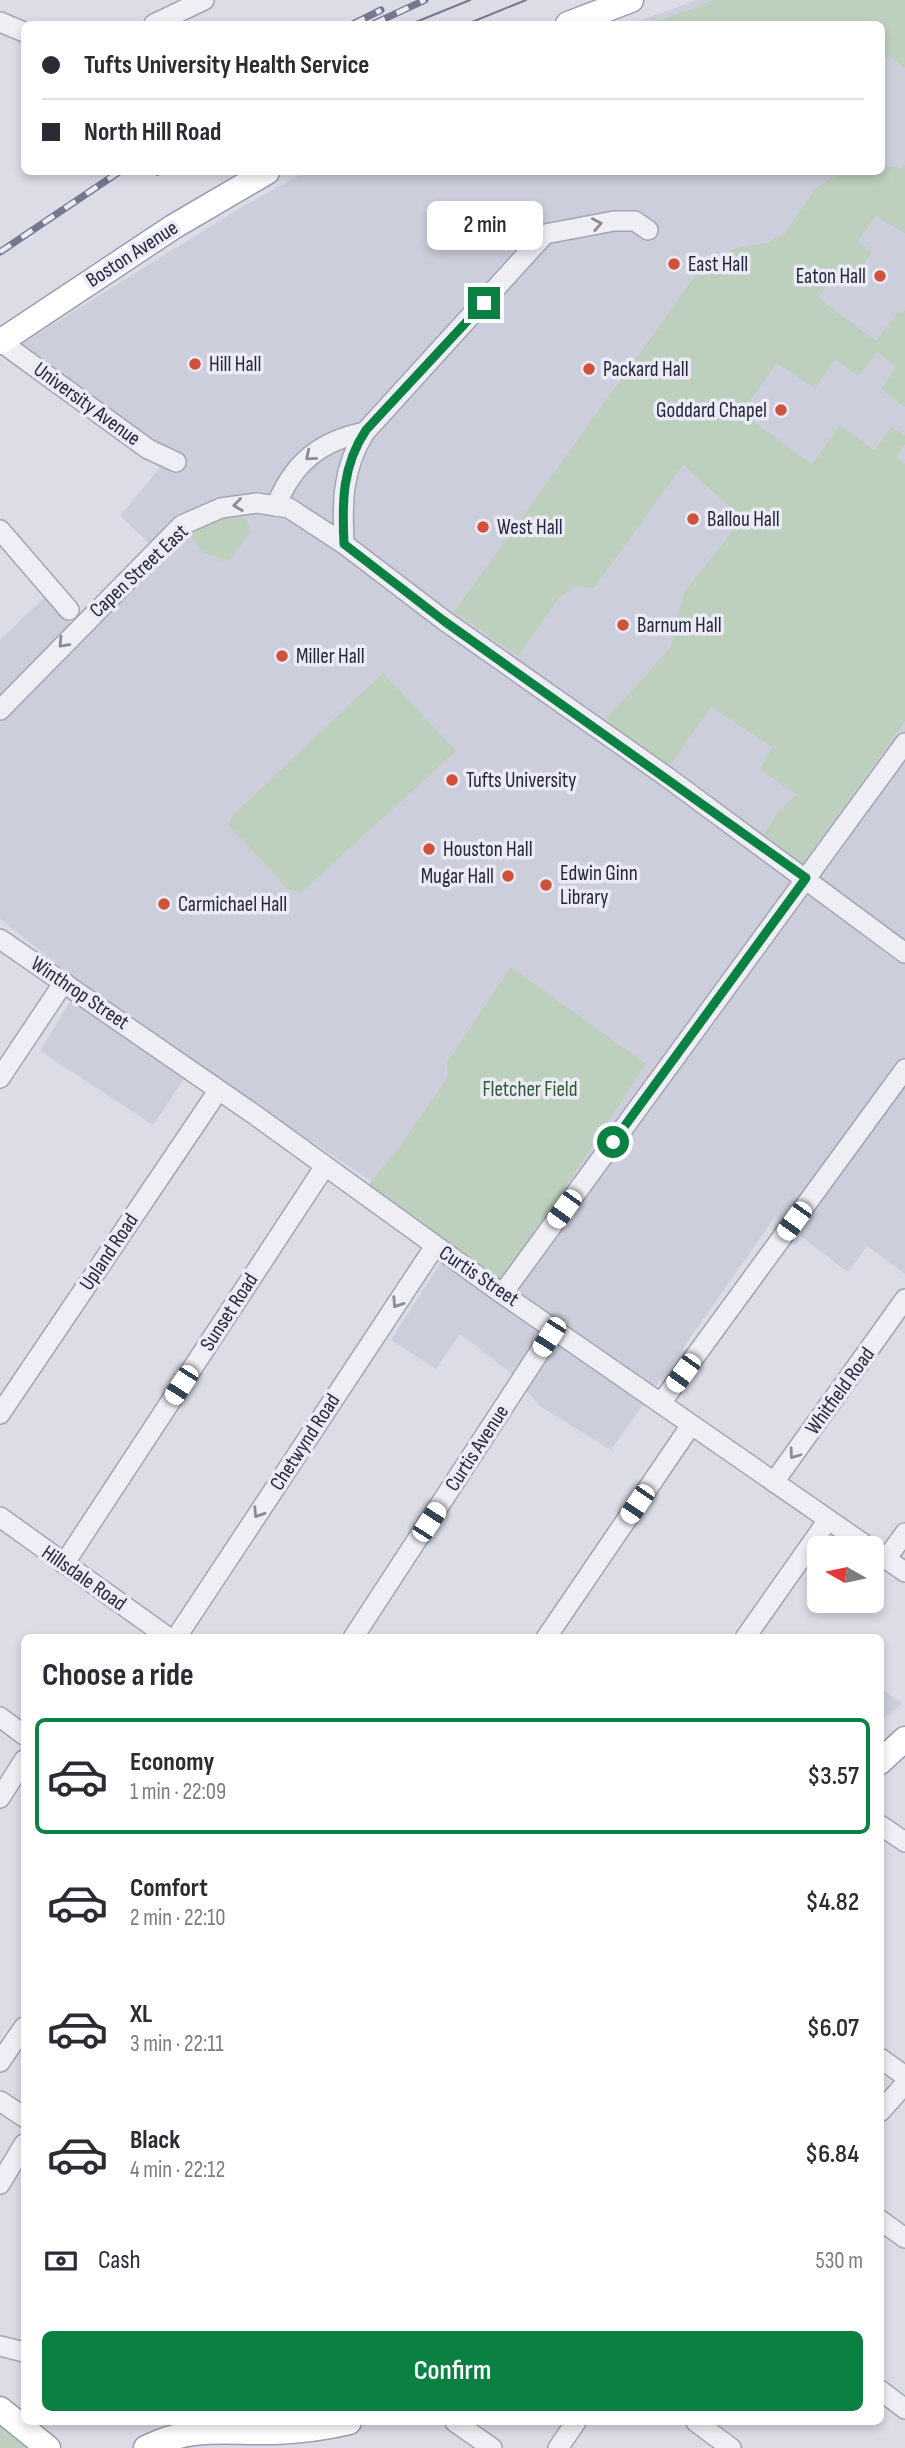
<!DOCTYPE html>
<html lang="en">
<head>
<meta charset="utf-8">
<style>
  :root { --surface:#fff; --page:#f2f2f3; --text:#2b2b33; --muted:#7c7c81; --line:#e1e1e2; --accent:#0b8043 }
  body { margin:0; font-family:"Sofia Sans Condensed",sans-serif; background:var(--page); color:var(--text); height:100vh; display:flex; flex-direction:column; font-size:26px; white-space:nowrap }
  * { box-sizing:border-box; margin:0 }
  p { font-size:23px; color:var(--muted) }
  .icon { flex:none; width:38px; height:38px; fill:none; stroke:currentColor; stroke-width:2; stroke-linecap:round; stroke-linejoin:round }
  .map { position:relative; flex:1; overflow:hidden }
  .details { position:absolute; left:21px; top:1634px; width:863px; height:791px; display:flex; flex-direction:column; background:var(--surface); border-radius:10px; box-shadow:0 4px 10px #0003 }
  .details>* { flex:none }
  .top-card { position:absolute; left:21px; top:21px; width:864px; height:154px; border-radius:10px; box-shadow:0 4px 10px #0003; display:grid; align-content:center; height:154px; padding:0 21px; background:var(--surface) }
  .needle { width:46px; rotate:279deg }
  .buttons { position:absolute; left:807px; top:1536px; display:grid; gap:14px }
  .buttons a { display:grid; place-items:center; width:77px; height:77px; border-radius:10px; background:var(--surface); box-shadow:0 4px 10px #0003; font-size:35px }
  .end { position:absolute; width:32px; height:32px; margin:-16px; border:9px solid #0b8043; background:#fff; box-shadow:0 0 0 4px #fff }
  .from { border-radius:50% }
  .bubble { position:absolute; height:49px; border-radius:10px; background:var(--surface); box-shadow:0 4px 10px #0003; font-size:23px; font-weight:600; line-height:49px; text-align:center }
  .car { position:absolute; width:21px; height:42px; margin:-21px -10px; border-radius:9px; box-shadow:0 0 5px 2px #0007; background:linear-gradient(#fff 24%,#345 0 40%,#fff 0 76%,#345 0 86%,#fff 0) }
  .top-card b { display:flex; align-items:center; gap:24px; height:66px; font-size:26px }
  .top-card b+b { border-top:2px solid var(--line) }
  .top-card i { width:18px; height:18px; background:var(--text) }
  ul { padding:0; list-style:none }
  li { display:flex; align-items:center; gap:21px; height:116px; margin:0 14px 10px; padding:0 7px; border:4px solid transparent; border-radius:10px }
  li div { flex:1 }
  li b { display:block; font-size:26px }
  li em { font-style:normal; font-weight:600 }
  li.on { border-color:var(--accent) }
  li>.icon { width:63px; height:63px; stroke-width:1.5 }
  h2 { padding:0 21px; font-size:32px; line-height:84px }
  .pay { display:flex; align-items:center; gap:18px; height:77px; padding:0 21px; font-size:26px }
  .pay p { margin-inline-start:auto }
  .action { display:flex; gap:14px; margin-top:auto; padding:14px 21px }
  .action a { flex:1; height:80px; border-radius:10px; background:var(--accent); color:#fff; font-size:28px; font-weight:600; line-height:80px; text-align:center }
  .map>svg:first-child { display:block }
  .built { fill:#cdcedb }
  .green { fill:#bcd0bd }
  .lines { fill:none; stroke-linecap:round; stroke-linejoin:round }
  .minor-casing { stroke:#a4a5b3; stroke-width:22 }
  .major-casing { stroke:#9a9db2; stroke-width:27 }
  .minor { stroke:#eeeef4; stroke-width:19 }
  .major { stroke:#fff; stroke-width:24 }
  .tram { stroke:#757790; stroke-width:2 }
  .rail-casing { stroke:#757790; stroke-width:7 }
  .rail { stroke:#eaebf4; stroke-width:4.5; stroke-dasharray:13; stroke-linecap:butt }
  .oneway { stroke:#8a8a98 }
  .route { stroke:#0b8043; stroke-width:9 }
  .poi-dot { fill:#d0523b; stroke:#eaebf4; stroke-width:2.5 }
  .labels { text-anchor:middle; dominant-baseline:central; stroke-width:7; stroke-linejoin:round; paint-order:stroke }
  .street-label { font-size:21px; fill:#25263c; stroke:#eaebf4 }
  .poi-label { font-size:21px; fill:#25263c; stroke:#eaebf4; text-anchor:start }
  .park-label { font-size:21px; fill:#325837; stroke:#eaebf4 }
</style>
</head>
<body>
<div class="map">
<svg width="905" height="2448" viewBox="0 0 905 2448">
  <rect width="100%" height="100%" fill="#dbdce6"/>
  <!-- built -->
  <g class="built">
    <polygon points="697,0 905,0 905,1274 867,1246 848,1272 775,1217 611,1450 540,1406 510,1372 460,1334 436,1369 391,1340 455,1240 379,1186 194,1064 153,1125 40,1051 81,983 0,919 0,640 46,596 82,636 163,556 120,516 158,470 164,454 15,348 240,208 305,172 882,172 882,24 631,24"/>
    <polygon points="880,1688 903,1704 880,1721"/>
  </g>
  <!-- green -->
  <g class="green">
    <polygon points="714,0 905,0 905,68 888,56 882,64 882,24 651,24"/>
    <polygon points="905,165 905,233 876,216 858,241 872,252 851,281 837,271 818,298 876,341 898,312 901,314 905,310 905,407 881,389 896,367 878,352 858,376 835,359 815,388 777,363 741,413 812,464 840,425 874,450 892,427 905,436 905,444 896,457 905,464 905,721 803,863 764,834 777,813 797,795 760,769 772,747 711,707 668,768 603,722 671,647 684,592 743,518 683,465 594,588 575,586 559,598 518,656 454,612 698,272 733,249 766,243 784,234 816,188 840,173 882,172 882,166 902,168"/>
    <polygon points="233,514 247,519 250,533 230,559 221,561 220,558 202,552 191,536 204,520"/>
    <polygon points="383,673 456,751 301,893 288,889 228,825 232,816"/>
    <polygon points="511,967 646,1064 497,1290 361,1194 398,1149 448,1077 447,1063"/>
    <polygon points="0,2423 30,2448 0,2448"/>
  </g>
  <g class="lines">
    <defs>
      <g id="minor">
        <polyline points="0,22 24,32"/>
        <polyline points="154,24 204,0"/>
        <polyline points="1,342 148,449 176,462"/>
        <path d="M276,506C293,463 320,441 365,432"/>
        <polyline points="0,530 69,610"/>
        <path d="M344,544C342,503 342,469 365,432L545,234L614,221H635L648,230"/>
        <polyline points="0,710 182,525 221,508 257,503 289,508 344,544 445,621 667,777 905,953"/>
        <polyline points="0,939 255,1115 497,1290 871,1549"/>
        <polyline points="0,1078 64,982"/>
        <polyline points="503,1293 905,743"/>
        <polyline points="661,1403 905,1069"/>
        <polyline points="0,1414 218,1091"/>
        <polyline points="774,1482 905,1299"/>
        <polyline points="0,1517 169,1638"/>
        <polyline points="872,1549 905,1572"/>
        <polyline points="886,1559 905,1533"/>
        <polyline points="64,1564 325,1166"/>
        <polyline points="176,1638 435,1246"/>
        <polyline points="353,1638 555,1328"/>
        <polyline points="546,1638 691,1425"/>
        <polyline points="745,1638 828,1520"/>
        <polyline points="0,1717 24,1735"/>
        <polyline points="0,1798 24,1760"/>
        <polyline points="880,1825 905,1842"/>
        <polyline points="880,2058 905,2076"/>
        <polyline points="0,2062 24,2027"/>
        <polyline points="0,2101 24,2117"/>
        <polyline points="880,2112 905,2084"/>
        <polyline points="0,2184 24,2144"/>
        <polyline points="880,2220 905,2238"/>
        <polyline points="0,2346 24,2352"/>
        <polyline points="880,2390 905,2409"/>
        <polyline points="455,2422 492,2448"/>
        <polyline points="696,2422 731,2448"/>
        <polyline points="558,2448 576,2422"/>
      </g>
      <g id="major">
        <polyline points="568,24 631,0"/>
        <polyline points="0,342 173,227 267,172"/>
        <polyline points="880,1762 905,1739"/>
        <polyline points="0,2409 48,2448"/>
        <path d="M146,2448C193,2425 224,2433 274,2432C299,2431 324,2428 349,2422"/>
      </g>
    </defs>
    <!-- minor casing -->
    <use href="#minor" class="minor-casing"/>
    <!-- major casing -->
    <use href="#major" class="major-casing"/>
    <!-- minor -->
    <use href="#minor" class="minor"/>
    <!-- major -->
    <use href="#major" class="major"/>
    <!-- tram -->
    <g class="tram">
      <polyline points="411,24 470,0"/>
      <polyline points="467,24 526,0"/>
      <polyline points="157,175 163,172"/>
    </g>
    <defs>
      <g id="rail">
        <polyline points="353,24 381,10"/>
        <polyline points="373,24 425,0"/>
        <polyline points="0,252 119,172"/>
      </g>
    </defs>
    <!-- rail casing -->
    <use href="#rail" class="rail-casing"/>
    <!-- rail -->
    <use href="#rail" class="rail"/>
  </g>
  <!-- one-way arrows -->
  <defs><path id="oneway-chevron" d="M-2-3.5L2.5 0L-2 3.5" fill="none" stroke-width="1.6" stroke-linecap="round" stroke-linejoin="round" transform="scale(1.75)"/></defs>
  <g class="oneway">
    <use href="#oneway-chevron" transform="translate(597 224) rotate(-11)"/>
    <use href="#oneway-chevron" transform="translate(310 456) rotate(140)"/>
    <use href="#oneway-chevron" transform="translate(238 505) rotate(172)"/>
    <use href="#oneway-chevron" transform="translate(63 643) rotate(134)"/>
    <use href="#oneway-chevron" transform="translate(397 1303) rotate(123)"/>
    <use href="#oneway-chevron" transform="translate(794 1454) rotate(126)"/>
    <use href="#oneway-chevron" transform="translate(258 1513) rotate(123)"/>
  </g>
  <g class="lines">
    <!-- route -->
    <path class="route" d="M484,303L366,430C342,466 342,502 344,544L444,621L806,878L613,1142"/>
  </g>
  <!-- markers -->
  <g class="poi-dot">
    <circle cx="674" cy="264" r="7"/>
    <circle cx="880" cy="276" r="7"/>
    <circle cx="195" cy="364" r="7"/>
    <circle cx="589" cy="369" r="7"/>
    <circle cx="781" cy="410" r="7"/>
    <circle cx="693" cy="519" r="7"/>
    <circle cx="483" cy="527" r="7"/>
    <circle cx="623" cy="625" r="7"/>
    <circle cx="282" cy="656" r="7"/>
    <circle cx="452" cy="780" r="7"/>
    <circle cx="429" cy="849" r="7"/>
    <circle cx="508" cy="876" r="7"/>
    <circle cx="546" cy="885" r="7"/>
    <circle cx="164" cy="904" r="7"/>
  </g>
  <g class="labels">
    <!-- street labels -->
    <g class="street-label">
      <text transform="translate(132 254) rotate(-33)">Boston Avenue</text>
      <text transform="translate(87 404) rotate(36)">University Avenue</text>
      <text transform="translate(139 571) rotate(-43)">Capen Street East</text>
      <text transform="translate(80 993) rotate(34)">Winthrop Street</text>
      <text transform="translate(109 1252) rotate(-56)">Upland Road</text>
      <text transform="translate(479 1276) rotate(34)">Curtis Street</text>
      <text transform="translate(229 1312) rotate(-57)">Sunset Road</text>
      <text transform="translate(840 1391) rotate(-54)">Whitfield Road</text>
      <text transform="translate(305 1442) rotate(-57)">Chetwynd Road</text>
      <text transform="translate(477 1448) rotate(-57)">Curtis Avenue</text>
      <text transform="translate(84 1578) rotate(35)">Hillsdale Road</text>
    </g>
    <!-- poi labels -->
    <g class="poi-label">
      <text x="688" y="264">East Hall</text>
      <text x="866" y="276" text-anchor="end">Eaton Hall</text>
      <text x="209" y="364">Hill Hall</text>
      <text x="603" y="369">Packard Hall</text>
      <text x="767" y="410" text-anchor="end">Goddard Chapel</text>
      <text x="707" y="519">Ballou Hall</text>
      <text x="497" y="527">West Hall</text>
      <text x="637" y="625">Barnum Hall</text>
      <text x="296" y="656">Miller Hall</text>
      <text x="466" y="780">Tufts University</text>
      <text x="443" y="849">Houston Hall</text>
      <text x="560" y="873">Edwin Ginn<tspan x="560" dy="24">Library</tspan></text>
      <text x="494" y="876" text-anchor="end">Mugar Hall</text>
      <text x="178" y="904">Carmichael Hall</text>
    </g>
    <!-- park labels -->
    <g class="park-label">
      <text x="530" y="1089">Fletcher Field</text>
    </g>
  </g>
</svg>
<div class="buttons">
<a><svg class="needle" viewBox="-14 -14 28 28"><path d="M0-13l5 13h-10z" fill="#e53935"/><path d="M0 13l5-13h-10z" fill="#7c7c81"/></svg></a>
</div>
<i class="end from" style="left:613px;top:1142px"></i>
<i class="end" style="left:484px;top:303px"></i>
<div class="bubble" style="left:427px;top:201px;width:116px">2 min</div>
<i class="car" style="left:564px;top:1209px;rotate:216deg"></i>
<i class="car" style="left:794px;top:1221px;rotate:216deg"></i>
<i class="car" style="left:549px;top:1337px;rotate:213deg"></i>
<i class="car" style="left:683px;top:1373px;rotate:216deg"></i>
<i class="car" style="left:181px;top:1385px;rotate:213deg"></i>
<i class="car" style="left:637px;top:1504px;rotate:214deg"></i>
<i class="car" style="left:429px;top:1522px;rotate:33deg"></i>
<div class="top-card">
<b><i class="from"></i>Tufts University Health Service</b>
<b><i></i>North Hill Road</b>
</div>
<section class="details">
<h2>Choose a ride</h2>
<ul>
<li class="on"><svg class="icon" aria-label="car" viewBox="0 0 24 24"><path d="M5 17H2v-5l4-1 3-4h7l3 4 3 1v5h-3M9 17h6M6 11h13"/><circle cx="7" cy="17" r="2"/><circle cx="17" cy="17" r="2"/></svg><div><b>Economy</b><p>1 min · 22:09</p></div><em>$3.57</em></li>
<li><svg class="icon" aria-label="car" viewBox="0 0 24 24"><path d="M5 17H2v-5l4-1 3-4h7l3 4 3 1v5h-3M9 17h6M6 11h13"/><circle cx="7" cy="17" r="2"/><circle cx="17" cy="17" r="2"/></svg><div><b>Comfort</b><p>2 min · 22:10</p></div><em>$4.82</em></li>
<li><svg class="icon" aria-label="car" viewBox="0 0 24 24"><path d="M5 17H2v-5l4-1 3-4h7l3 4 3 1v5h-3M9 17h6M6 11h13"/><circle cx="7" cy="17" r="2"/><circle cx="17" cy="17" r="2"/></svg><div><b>XL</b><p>3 min · 22:11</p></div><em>$6.07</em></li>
<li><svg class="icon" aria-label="car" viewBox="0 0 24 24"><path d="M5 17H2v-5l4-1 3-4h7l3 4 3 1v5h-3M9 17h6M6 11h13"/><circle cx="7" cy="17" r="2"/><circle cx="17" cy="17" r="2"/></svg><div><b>Black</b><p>4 min · 22:12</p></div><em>$6.84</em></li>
</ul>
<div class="pay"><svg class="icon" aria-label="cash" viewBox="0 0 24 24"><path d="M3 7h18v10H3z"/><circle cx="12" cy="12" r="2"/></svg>Cash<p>530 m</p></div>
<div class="action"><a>Confirm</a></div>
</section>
</div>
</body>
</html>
